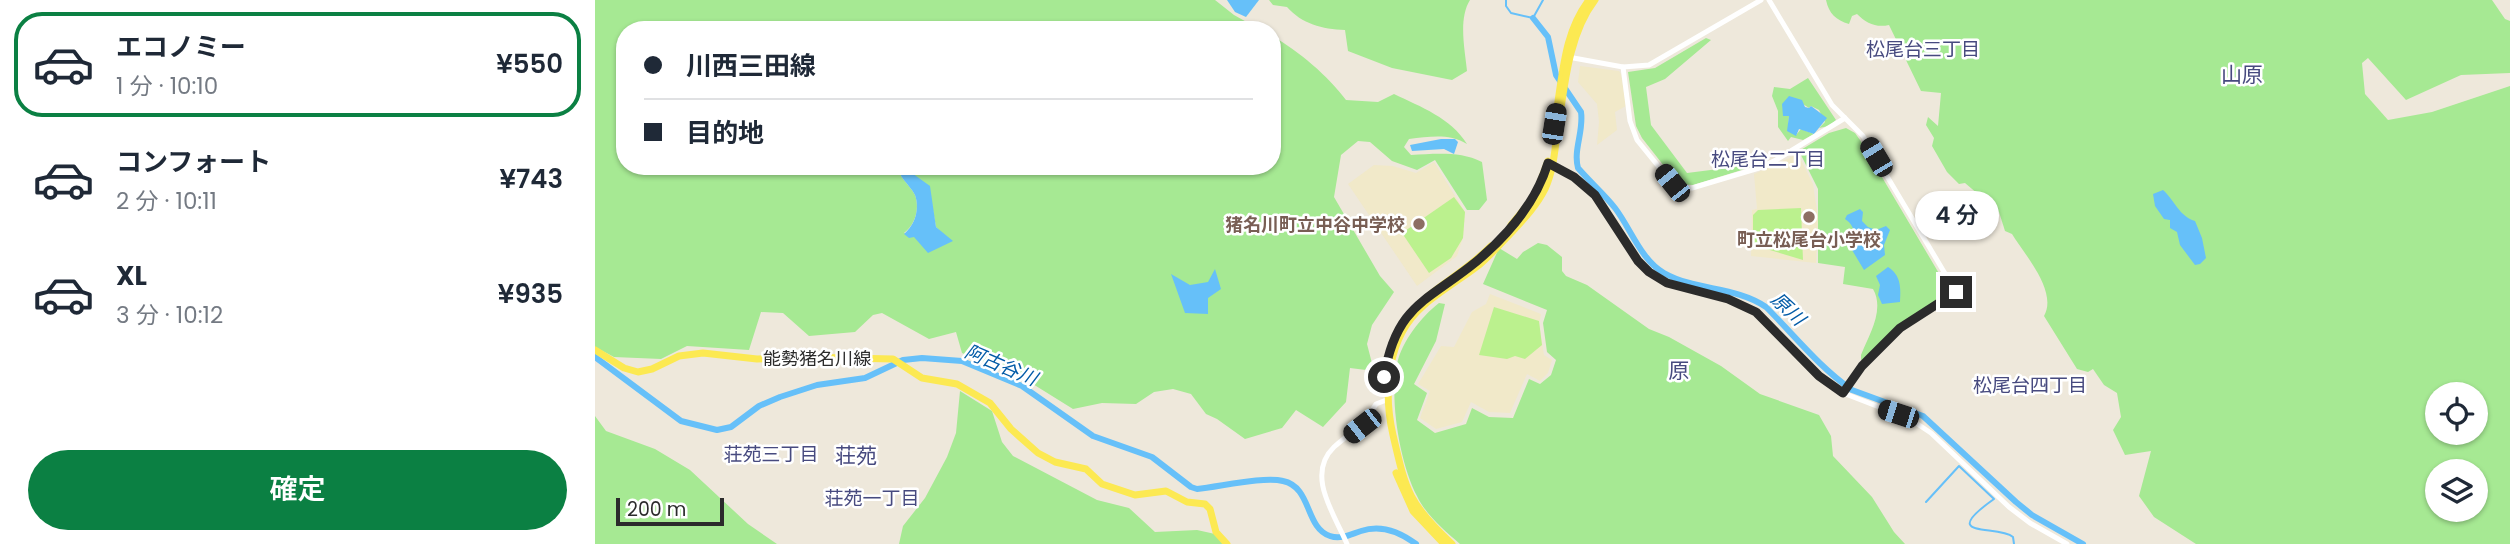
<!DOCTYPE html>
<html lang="ja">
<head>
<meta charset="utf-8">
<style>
  :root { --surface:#fff; --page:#f2f2f3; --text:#1f2937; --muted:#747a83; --line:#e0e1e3; --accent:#0b8043 }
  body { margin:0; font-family:Poppins,"Noto Sans JP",sans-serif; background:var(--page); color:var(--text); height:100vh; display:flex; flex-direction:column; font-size:26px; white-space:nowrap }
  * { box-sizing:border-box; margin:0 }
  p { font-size:23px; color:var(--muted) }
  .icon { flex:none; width:38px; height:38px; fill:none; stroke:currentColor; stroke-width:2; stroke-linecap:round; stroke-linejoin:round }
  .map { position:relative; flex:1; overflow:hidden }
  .panel { display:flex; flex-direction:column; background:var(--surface); width:595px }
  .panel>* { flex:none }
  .guide { position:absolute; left:21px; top:21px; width:665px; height:154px; border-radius:28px; box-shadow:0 2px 5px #0004; display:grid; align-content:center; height:154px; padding:0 28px; background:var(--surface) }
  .buttons { position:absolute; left:1830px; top:382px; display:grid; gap:14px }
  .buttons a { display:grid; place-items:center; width:63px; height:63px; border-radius:50%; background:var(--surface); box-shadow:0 2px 5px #0004; font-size:35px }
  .scale { position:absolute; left:21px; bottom:18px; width:108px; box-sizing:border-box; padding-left:7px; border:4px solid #2b2b2b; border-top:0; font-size:19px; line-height:24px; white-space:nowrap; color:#2b2b2b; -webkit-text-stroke:5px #fff; paint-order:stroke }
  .end { position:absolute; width:32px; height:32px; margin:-16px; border:9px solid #2b2b2b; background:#fff; box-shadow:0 0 0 4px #fff }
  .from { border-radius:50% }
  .bubble { position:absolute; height:49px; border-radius:24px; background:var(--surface); box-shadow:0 2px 5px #0004; font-size:23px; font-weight:600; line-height:49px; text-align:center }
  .car { position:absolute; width:21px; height:42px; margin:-21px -10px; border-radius:9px; box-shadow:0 0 5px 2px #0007; background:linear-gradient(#222 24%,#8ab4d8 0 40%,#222 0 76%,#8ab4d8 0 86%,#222 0) }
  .guide b { display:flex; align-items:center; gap:24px; height:66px; font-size:26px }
  .guide b+b { border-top:2px solid var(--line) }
  .guide i { width:18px; height:18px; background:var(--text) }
  ul { padding:12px 0 0; list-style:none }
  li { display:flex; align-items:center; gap:21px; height:105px; margin:0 14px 10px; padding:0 14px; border:4px solid transparent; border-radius:28px }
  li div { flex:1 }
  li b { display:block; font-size:26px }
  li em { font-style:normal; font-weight:600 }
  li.on { border-color:var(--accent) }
  li>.icon { width:63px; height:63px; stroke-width:1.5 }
  .primary-button { display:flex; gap:14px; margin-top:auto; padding:14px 28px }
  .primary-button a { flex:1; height:80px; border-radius:42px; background:var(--accent); color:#fff; font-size:28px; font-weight:600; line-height:80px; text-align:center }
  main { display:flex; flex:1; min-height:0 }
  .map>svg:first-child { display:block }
  .education { fill:#f1e9c9 }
  .green { fill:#a6e993; fill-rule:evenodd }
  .pitch { fill:#bbf18e }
  .water { fill:#66c0f9 }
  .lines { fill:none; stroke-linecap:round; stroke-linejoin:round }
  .stream { stroke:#66c0f9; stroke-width:2 }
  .river { stroke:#66c0f9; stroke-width:6 }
  .minor { stroke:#fff; stroke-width:5 }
  .major { stroke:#fce952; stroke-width:7 }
  .route { stroke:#2b2b2b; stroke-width:9 }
  .education-dot { fill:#8d6e63; stroke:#fff; stroke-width:2.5 }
  .labels { text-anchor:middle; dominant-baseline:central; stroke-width:5; stroke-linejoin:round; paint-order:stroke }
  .education-label { font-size:18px; font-weight:bold; fill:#785e54; stroke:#fff; text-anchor:end }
  .street-label { font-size:18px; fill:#2b2b2b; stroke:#fff }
  .neighbourhood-label { font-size:19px; fill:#474a7f; stroke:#fff }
  .water-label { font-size:19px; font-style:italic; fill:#025ba7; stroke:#fff }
  .quarter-label { font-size:21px; fill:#474a7f; stroke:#fff }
</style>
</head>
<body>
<main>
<section class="panel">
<ul>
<li class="on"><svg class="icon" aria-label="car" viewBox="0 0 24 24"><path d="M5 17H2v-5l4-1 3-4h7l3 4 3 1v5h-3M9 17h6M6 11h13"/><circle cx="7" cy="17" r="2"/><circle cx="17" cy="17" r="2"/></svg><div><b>エコノミー</b><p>1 分 · 10:10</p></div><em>¥550</em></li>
<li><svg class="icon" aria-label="car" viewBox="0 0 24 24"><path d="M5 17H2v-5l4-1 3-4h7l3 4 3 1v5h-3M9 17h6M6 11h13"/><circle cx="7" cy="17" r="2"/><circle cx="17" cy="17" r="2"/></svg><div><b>コンフォート</b><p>2 分 · 10:11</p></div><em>¥743</em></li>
<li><svg class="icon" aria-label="car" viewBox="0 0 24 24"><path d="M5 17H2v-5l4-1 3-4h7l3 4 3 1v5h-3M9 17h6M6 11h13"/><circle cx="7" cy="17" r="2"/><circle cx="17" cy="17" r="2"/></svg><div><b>XL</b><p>3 分 · 10:12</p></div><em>¥935</em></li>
</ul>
<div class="primary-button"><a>確定</a></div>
</section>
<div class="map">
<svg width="1915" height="544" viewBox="0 0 1915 544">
  <rect width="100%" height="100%" fill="#eee8db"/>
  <!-- education -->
  <g class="education">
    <polygon points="985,66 1024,71 1026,74 1031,106 1020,112 1022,130 1002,145 1004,122 1002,104 983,82"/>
    <polygon points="1203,154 1218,184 1223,218 1221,263 1156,256 1157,210 1162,209 1159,174"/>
    <polygon points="839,162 870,212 868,238 862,256 822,286 753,184 779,165 798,166 821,173"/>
    <polygon points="895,294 946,314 944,324 949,355 957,360 953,373 945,381 932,374 915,413 894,412 876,402 867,422 841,429 825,418 835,391 823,384 846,346 859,347 877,312 891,304"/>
  </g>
  <!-- green -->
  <g class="green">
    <path d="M0,0H620L639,15L666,30H30V166H677V36C704,51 733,76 751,100L783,102L799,94C826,107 856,118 872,144C853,133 835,137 814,139L809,147L816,155C840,154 865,151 887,162L892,200L884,210H872L840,160L822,170L797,161L775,142L763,141L746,155L739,197L785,276L799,292L777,325L772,344L779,371L755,368L751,402L728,427L701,410L687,428L650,439L622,419L611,414L596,394L578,389L559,392L541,404L507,403L478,409L433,381L367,353L361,332L334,339L287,313L278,315L260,332L214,336L188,313L166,312L154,350L92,346L66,359L19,357L0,347ZM307,166L336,199L341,227L348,234L318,237L309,233C320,225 325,209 320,195C317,189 310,182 306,176Z"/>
    <path d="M674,0H875C863,19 870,50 872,71L857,80L797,68L753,51L750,30C727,29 707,24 692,7L678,5Z"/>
    <path d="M1231,0H1897L1910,19L1915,21V73L1866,75L1811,100L1773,58L1767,63L1770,94L1793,120L1837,112L1915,86V544H1601L1559,517L1544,496L1556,451L1530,455L1518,430L1526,417L1522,393L1509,385L1498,369L1493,372L1482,369L1449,316C1463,292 1430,255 1417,234L1410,231L1404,212L1370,183L1364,184L1352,172L1337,146L1339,138L1331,125L1333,117L1343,126L1346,93L1326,91L1294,25C1281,28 1271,23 1262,14L1257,16L1254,24C1241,20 1234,14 1231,0ZM1843,394H1881V432H1843ZM1843,471H1881V509H1843Z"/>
    <polygon points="1111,38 1116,40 1070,79 1051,87 1056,125 1092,173 1163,164 1163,165 1098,185 1086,184 1080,180 1047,138 1041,126 1033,72 1060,68"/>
    <polygon points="1213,78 1241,120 1234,126 1224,128 1230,122 1224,110 1216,106 1214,108 1208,104 1188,108 1194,116 1193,128 1201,135 1206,129 1219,134 1208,140 1196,137 1193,141 1183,127 1183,111 1177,96 1179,87 1195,89"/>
    <path d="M1251,128L1260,133L1265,140L1355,292L1351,296L1304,324L1269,362L1266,360V355C1274,335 1290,310 1278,289L1248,284L1250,267L1223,263V189L1204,151L1234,133Z"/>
    <path d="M943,243L952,245L967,257V271L971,276L992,285L1054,329L1074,337L1126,366L1165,394L1224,415L1236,436L1238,456L1277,497L1299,532L1310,544H865C849,530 831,515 822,496C805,464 794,399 802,364C807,341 826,317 844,303L850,304L841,341L819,384L832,393L822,420L840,433L871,424L877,408L894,417L918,418L934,379L945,384L956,375L961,360L952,352L948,323L952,310L888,284L904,248L922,259L928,252Z"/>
    <polygon points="365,391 397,411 407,442 418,456 502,500 534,508 560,532 602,530 620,534 628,544 304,544 308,526 330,498 352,457 361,433"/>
    <polygon points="0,416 11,431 60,449 95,470 153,524 182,544 0,544"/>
  </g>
  <!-- pitch -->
  <g class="pitch">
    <polygon points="859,197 870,212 868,238 856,258 834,273 807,233"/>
    <polygon points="1206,208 1208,260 1158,245 1158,215 1163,210"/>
    <polygon points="899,307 944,321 947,345 930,359 920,356 912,359 884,355"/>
  </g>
  <!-- water -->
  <g class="water">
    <polygon points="632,0 664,0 651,17 640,12"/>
    <polygon points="1194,96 1207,100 1210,107 1214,108 1216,106 1232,118 1219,134 1204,129 1201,136 1192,131 1194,116 1188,116 1187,104"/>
    <polygon points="846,139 860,139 863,142 859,154 849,149 817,151 815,145"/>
    <path d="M307,166L335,186L341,227L358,241L333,253L319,237L314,238L309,234C320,225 325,209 320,195C317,189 310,182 306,176Z"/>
    <path d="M1568,190C1580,201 1584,216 1600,221L1607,238L1611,258L1605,264L1600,265L1585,245L1582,232L1575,228V220L1569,219L1560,206L1558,194Z"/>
    <path d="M1265,209L1268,212L1267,221L1273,227L1281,230L1291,226L1295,230L1289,245L1290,255L1269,270L1257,250C1263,240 1260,225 1250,219L1252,215Z"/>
    <path d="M1293,267C1306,275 1306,288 1305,302L1287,304L1283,295L1285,285L1281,276Z"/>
    <polygon points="620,269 626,289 613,298 613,314 590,313 576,274 595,285 613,282"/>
  </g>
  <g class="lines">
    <!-- stream -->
    <g class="stream">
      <polyline points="911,0 911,6 916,13 938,18 948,0"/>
      <path d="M1331,502L1364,466L1399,499C1341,540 1403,524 1418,537L1419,544"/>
    </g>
    <!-- river -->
    <g class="river">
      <path d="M938,18L953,37L961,75L986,112C989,131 978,150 983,168C995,182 1009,194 1020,208C1036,229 1046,260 1069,273C1101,291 1140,286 1171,307C1199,335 1224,367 1257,390L1328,416L1421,502L1437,515L1488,544"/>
      <path d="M0,357L86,421L122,430L136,427L164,406L185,397L222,385L270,378L308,360L327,358L367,361L427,386L498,436L557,457L596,487L602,489C624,487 669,476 688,481C717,487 710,528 735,536C746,540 756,534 766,531C786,524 805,532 821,544"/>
    </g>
    <!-- minor -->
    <g class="minor">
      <polyline points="1174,0 1237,105 1268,136 1361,292 1305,328 1267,366 1248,393"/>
      <polyline points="973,57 1028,67 1054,65 1166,0"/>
      <polyline points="1028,67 1035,121 1042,140 1077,183 1089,188 1097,188 1164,168 1181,160 1250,118"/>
      <polyline points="955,164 979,177 1001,195 1043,261 1062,278 1082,287 1133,299 1154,308 1170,320 1224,375 1248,393 1315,419 1336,433 1414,507 1435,523 1472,544"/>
      <path d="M752,544C740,515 710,475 739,447C757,431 769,426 781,404L794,399"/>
    </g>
    <!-- major -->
    <g class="major">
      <path d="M962,108C968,71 970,31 994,0"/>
      <polyline points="916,225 940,196 953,161"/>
      <polyline points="0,350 29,368 43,372 57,369 84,356 108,353 162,359 208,357 298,359 327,378 362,384 395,403 416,429 443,453 460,462 491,469 507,484 540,495 571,491 592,502 610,504 615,509 621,532 632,544"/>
      <path d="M792,361C810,294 852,290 896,246"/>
      <polyline points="801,473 818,511 849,544"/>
      <path d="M857,544C813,503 811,491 798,435C788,391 792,337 828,306C845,291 866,279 884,265C896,255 907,242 918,231C930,218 942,205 950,189C957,174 959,158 961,142C969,95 971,38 1000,0"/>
    </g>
  </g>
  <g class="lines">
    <!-- route -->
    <path class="route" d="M789,377C801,304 832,302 882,261C913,235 941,202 953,163L979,177L1000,195L1043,261L1054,272L1072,283L1133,299L1161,312L1224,376L1248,393L1267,366L1305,328L1361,292"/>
  </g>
  <!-- markers -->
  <g class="education-dot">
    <circle cx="1214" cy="217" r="7"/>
    <circle cx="824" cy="224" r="7"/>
  </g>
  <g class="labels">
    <!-- education labels -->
    <g class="education-label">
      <text x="810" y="224">猪名川町立中谷中学校</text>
      <text x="1214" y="239" text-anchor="middle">町立松尾台小学校</text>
    </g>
    <!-- street labels -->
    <g class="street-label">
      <text x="222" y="358">能勢猪名川線</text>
    </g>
    <!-- neighbourhood labels -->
    <g class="neighbourhood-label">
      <text x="1328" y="49">松尾台三丁目</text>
      <text x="1173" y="159">松尾台二丁目</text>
      <text x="1435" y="385">松尾台四丁目</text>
      <text x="176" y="454">荘苑三丁目</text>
      <text x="277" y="498">荘苑一丁目</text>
    </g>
    <!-- water labels -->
    <g class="water-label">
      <text transform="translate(1193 309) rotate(43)">原川</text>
      <text transform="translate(406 365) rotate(23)">阿古谷川</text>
    </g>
    <!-- quarter labels -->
    <g class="quarter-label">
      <text x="1647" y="74">山原</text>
      <text x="1084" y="370">原</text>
      <text x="261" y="455">荘苑</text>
    </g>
  </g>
</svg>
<div class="buttons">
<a><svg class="icon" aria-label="locate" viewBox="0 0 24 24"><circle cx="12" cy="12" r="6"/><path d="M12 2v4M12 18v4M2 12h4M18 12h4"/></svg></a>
<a><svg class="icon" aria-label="layers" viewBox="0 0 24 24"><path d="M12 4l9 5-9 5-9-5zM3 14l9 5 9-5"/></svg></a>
</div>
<div class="scale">200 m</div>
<i class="end from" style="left:789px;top:377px"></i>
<i class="end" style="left:1361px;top:292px"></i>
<div class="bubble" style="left:1320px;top:191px;width:84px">4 分</div>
<i class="car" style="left:959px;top:124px;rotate:9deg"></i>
<i class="car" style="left:1281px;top:157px;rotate:329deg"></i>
<i class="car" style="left:1077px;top:183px;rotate:321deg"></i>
<i class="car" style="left:1303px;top:414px;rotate:288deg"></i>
<i class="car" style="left:767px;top:426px;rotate:232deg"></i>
<div class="guide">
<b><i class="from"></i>川西三田線</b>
<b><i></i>目的地</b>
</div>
</div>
</main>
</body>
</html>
